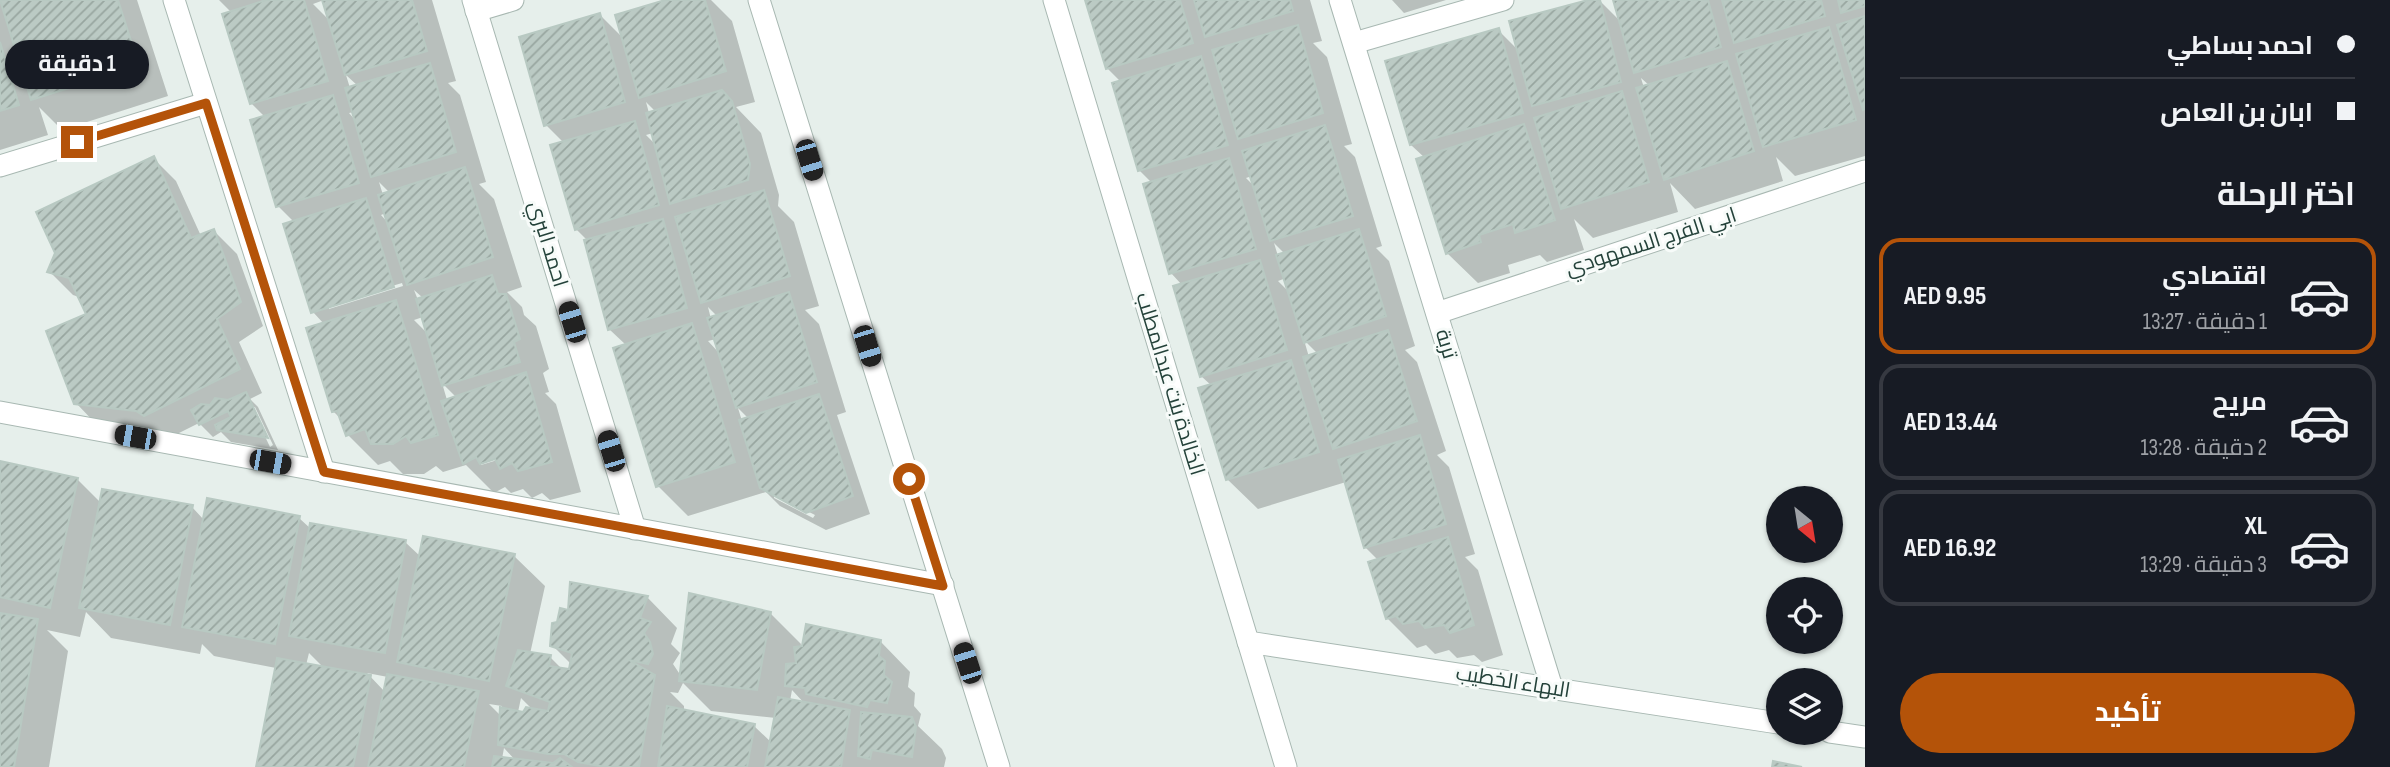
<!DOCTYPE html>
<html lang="ar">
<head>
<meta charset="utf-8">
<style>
  :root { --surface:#171b24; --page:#242831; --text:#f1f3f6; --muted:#9ea1a6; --line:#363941; --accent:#b45309 }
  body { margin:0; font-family:"Sofia Sans Condensed",Cairo,sans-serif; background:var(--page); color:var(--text); direction:rtl; height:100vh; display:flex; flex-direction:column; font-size:26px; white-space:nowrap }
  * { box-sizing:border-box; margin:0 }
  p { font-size:23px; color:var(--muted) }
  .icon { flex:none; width:38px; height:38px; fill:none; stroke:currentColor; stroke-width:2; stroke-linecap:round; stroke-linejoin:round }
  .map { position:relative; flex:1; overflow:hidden; direction:ltr }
  .details { display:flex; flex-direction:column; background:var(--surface); width:525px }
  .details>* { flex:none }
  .hud { display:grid; align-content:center; height:154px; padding:0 35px; background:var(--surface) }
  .needle { width:46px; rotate:150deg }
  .controls { position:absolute; left:1766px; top:486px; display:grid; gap:14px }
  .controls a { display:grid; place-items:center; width:77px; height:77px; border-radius:50%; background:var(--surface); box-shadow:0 2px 5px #0004; font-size:35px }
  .end { position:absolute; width:32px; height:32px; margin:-16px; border:9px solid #b45309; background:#fff; box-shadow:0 0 0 4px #fff }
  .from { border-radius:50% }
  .bubble { position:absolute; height:49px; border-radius:24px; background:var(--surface); box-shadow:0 2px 5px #0004; font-size:23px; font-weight:700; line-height:49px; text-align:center; direction:rtl }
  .car { position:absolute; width:21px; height:42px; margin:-21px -10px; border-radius:9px; box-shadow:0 0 5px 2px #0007; background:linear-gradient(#222 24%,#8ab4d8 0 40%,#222 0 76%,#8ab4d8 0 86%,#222 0) }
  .hud b { display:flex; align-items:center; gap:24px; height:66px; font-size:26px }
  .hud b+b { border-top:2px solid var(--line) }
  .hud i { width:18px; height:18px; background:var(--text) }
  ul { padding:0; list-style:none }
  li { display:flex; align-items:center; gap:21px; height:116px; margin:0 14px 10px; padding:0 21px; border:4px solid var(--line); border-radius:21px }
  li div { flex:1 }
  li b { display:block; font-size:26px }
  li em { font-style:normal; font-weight:700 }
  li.on { border-color:var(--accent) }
  li>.icon { width:63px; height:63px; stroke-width:1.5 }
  h2 { padding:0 35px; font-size:32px; line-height:84px }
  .action { display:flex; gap:14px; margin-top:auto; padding:14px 35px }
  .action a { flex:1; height:80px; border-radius:42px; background:var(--accent); color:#fff; font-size:28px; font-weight:700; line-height:80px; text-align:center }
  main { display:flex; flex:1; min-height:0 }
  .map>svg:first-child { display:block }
  .shadow { fill:#0003; fill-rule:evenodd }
  .building { fill:url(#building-hatch); stroke:#b8c9c2; stroke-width:2 }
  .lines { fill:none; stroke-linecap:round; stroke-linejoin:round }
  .minor-casing { stroke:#a8b8b2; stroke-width:23 }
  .minor { stroke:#fff; stroke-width:21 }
  .route { stroke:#b45309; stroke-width:9 }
  .labels { text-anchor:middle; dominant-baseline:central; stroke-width:6; stroke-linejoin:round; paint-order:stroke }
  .street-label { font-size:21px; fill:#24423a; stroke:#f7fbf9 }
</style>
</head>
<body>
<main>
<section class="details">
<div class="hud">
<b><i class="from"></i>احمد بساطي</b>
<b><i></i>ابان بن العاص</b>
</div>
<h2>اختر الرحلة</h2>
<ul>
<li class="on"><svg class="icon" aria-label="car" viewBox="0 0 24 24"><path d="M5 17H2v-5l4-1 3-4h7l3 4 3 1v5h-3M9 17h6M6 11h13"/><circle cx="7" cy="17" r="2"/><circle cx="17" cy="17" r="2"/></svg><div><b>اقتصادي</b><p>1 دقيقة · 13:27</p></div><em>AED 9.95</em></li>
<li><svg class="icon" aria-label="car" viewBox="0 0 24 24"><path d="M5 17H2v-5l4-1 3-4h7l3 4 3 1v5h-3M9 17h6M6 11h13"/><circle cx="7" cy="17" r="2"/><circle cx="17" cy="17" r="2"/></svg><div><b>مريح</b><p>2 دقيقة · 13:28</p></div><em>AED 13.44</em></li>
<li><svg class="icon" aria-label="car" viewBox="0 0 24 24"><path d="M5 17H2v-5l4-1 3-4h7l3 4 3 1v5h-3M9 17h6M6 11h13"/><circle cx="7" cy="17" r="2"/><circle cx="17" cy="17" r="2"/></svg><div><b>XL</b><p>3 دقيقة · 13:29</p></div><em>AED 16.92</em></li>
</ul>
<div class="action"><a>تأكيد</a></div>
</section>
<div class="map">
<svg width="1865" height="767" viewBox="0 0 1865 767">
  <defs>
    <pattern id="building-hatch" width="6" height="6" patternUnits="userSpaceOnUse" patternTransform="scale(1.75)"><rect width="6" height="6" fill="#bbcac4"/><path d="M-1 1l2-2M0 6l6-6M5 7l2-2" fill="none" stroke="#98a6a0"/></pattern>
  </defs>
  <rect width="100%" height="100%" fill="#e6efeb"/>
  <!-- shadow -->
  <g class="shadow">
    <polygon points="0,0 137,0 168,96 62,130 39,107 48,135 0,150"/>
    <path d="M219,0H432L456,81L448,83L460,95L486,182L479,184L494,199L522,287L507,292L522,307L524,315L536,326L549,369L543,373L549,392L545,393L556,404L581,492L550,500L542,493L532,498L523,489L511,493L505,487L494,493L466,465L443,472L436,466L424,474H403L390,461L378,465L348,435L342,420L333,411L324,324L313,312L294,222L278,206L265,117L251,103L232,13ZM324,0L331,22L313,4ZM346,75L358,86L350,88ZM354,112L356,121L349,113ZM379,182L390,193L383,195ZM386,213L389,224L381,215ZM402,283L403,286L329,309V305ZM414,290L423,298L418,300ZM423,317L428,334L414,320ZM442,383L456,397L447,400ZM502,455L504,458L481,465V462Z"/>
    <path d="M671,0H711L732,21L755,102L736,107L761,133L779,195L778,206L794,222L819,306L805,310L819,324L846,412L837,415L870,514L826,530L780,506L766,492L688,516L658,486L626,345L609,329L588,241L576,229L564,143L546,125L600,15L624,39ZM646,102L656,112L649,113ZM653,133L656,145L646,135ZM708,307L718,317L711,319ZM716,339L720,354L708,341ZM738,408L749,419L742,421ZM774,494L815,515L813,518L774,498Z"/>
    <path d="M1087,0H1310L1322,41L1313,43L1327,57L1352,144L1344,146L1355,157L1382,246L1376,248L1389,261L1415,346L1405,350L1417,362L1446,451L1437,455L1449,467L1475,554L1465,557L1478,570L1503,655L1482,662L1474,655L1457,658L1449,650L1435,654L1426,645L1417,648L1387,618L1378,560L1365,547L1346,482L1258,509L1227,479L1212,386L1201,376L1182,285L1171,273L1152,183L1139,170L1121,82L1107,68ZM1252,176L1255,187L1246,178ZM1274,243L1285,254L1278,256ZM1286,278L1290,293L1278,281ZM1304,340L1318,354L1309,357Z"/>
    <polygon points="1392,0 1446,0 1404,13"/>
    <path d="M1595,0H1599L1621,22L1615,0H1865V156L1795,176L1776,157L1783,181L1695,209L1670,183L1678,212L1593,238L1574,219L1584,250L1547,262L1540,255L1508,265L1510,273L1478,283L1447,253L1425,158L1411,145L1498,30L1519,51ZM1641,78L1650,86L1644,88Z"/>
    <path d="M153,158L176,181L201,236L214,231L237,254L263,326L239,342L262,393L250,399L258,407L278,450L231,442L221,432L213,437L199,423L169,438L99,427L76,403L88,315L79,297L73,295L49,271ZM251,407H255L273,445L270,447Z"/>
    <path d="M0,463L78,480L101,503L192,507L204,520L299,518L311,529L405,542L421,557L514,556L545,586L530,654L550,657L563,670L570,671L572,665L552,645L570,612L647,597L677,628L671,644L680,653L673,664L681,676L770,613L801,644L800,648L880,641L910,672L908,687L915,693L914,706L921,714L918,726L942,749L946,758L944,767H258L276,668L214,656L202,644L200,654L111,638L86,612L80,637L47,630L68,651L49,767H0ZM309,653L324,668L306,665ZM367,673L388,677L385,692ZM683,683L711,711L776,718L772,743L754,726L684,711V706L670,692L678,693ZM792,690L805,704L790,701ZM521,698L533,710L524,714L518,712ZM489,704L502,706L501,716ZM504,748L516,761L502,759Z"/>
  </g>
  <!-- building -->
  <g class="building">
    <polygon points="0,0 118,0 139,66 31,100"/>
    <polygon points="266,0 304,0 328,81 250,104 222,14"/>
    <polygon points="322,0 412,0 427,51 345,75"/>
    <polygon points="665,0 705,0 726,71 639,98 615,15"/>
    <polygon points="1085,0 1180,0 1193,43 1106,69"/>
    <polygon points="1194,0 1290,0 1293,11 1205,37"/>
    <polygon points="1588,0 1600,0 1621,82 1532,106 1509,21"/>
    <polygon points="1613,0 1708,0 1721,47 1634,73"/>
    <polygon points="1722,0 1821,0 1825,16 1734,43"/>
    <polygon points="1838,0 1865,0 1865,6 1841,13"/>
    <polygon points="600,13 625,102 544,126 519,37"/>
    <polygon points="1865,16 1865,109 1863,110 1837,25"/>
    <polygon points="1298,25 1323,113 1238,139 1212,50"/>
    <polygon points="1829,27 1856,120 1763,147 1736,54"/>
    <polygon points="1499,28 1523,113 1410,145 1385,61"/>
    <polygon points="0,42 19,105 0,111"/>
    <polygon points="1201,56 1228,145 1138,171 1112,83"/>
    <polygon points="1727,61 1754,151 1664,180 1636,88"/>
    <polygon points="430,63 456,152 371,177 345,88"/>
    <polygon points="722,90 732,101 750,164 748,180 670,204 646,113"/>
    <polygon points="1622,91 1649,182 1561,209 1534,118"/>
    <polygon points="333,95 359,183 276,207 250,120"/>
    <polygon points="635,121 659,205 575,230 550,145"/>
    <polygon points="1524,124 1555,220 1515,233 1513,224 1479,235 1481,242 1446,254 1416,159"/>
    <polygon points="1325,125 1353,216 1270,241 1242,151"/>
    <polygon points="154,156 191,238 214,229 241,302 217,319 240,369 144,416 136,411 74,404 46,331 86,314 69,278 47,272 55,253 36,212"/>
    <polygon points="1229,158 1256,249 1169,274 1143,184"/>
    <polygon points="465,167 493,257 407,285 378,195"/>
    <polygon points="764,190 790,276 701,303 675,217"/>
    <polygon points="366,198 394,287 311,313 283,224"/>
    <polygon points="663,219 687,308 608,330 584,240"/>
    <polygon points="1359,229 1386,316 1304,343 1276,255"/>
    <polygon points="1260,260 1287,350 1200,377 1173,286"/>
    <polygon points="492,275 498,294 506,294 520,339 514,342 520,362 442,386 416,299"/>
    <polygon points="789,292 817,382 736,408 707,318"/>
    <polygon points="396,300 438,435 411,443 406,436 393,444 371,444 365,429 346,436 337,411 332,412 306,328"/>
    <polygon points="692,323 735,462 656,487 613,348"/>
    <polygon points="1388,330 1417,421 1333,449 1303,357"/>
    <polygon points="1291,360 1319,452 1226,480 1198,388"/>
    <polygon points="526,372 552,462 518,471 512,463 500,469 495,459 480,464 476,457 463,464 441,401"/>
    <polygon points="246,392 268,438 217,430 215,425 231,417 228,411 199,425 191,410 201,404 210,405 215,398 228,400"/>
    <polygon points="819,394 853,496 806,513 760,488 739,420"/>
    <polygon points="1420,435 1446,524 1364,548 1338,460"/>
    <polygon points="0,461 78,478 50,608 0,597"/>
    <polygon points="102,489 193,505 170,625 79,608"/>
    <polygon points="207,498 300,516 275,644 182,627"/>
    <polygon points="310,523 406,540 385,653 289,636"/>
    <polygon points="423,536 515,554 489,681 397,662"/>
    <polygon points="1448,537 1474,625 1450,633 1444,625 1425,628 1419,621 1403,624 1396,616 1386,619 1368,562"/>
    <polygon points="570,582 648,596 640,618 651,622 644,633 650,642 653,654 648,664 629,660 655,675 639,767 605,767 578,762 564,754 548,754 498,745 500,707 523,712 526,707 548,711 550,702 506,686 518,650 551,655 549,666 569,669 572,653 550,646 552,623 557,622 560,608 568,610"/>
    <polygon points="689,593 771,612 757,690 679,681"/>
    <polygon points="0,613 38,619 14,767 0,767"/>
    <polygon points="806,624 881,640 879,656 885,661 884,675 892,682 887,703 870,700 867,707 806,694 805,688 785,686 786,664 796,663 794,647 802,646"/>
    <polygon points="277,658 371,675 353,767 256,767"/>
    <polygon points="387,674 479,691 464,767 368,767"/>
    <polygon points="778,697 850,710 841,767 765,767"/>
    <polygon points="667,706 755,724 747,767 658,767"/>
    <polygon points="861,712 912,717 916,727 912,757 872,750 870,759 858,756"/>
    <polygon points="494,756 553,763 560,758 572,767 492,767"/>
    <polygon points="1773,761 1802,767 1772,767"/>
  </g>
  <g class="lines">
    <defs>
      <g id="minor">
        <polyline points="174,0 324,472"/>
        <polyline points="473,0 635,529"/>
        <polyline points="759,0 999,767"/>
        <polyline points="1054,0 1286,767"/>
        <polyline points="1340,0 1552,688"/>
        <polyline points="476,11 513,0"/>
        <polyline points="1354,43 1503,0"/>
        <polyline points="0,166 206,103"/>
        <polyline points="1437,313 1865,171"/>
        <polyline points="0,412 943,585"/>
        <polyline points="1248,642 1778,723"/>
        <polyline points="1830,732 1865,737"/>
      </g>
    </defs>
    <!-- minor casing -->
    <use href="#minor" class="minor-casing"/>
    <!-- minor -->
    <use href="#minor" class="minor"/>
  </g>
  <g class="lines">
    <!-- route -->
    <polyline class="route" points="77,142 206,103 324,472 943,586 909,479"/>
  </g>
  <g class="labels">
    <!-- street labels -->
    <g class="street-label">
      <text transform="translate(1651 242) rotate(-18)">ابي الفرج السمهودي</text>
      <text transform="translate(548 244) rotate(73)">احمد البري</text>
      <text transform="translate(1446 344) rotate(73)">تربة</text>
      <text transform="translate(1170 384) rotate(73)">الخالدة بنت عبدالمطلب</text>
      <text transform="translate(1513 682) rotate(9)">البهاء الخطيب</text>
    </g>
  </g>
</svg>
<div class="controls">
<a><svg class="needle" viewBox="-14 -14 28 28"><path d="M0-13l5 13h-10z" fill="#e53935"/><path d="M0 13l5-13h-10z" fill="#9ea1a6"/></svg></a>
<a><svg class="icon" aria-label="locate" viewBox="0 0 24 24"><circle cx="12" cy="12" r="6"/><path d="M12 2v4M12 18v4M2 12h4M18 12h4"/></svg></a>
<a><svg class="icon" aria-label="layers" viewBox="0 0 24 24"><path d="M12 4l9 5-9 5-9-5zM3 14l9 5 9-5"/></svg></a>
</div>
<i class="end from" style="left:909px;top:479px"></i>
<i class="end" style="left:77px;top:142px"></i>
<div class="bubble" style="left:5px;top:40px;width:144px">1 دقيقة</div>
<i class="car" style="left:809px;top:160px;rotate:163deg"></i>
<i class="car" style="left:572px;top:322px;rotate:343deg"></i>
<i class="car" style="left:867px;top:346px;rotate:163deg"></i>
<i class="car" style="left:135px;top:437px;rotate:280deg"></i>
<i class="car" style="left:611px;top:451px;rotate:343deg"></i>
<i class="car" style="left:270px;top:462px;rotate:100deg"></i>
<i class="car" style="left:967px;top:663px;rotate:342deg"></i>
</div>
</main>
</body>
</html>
